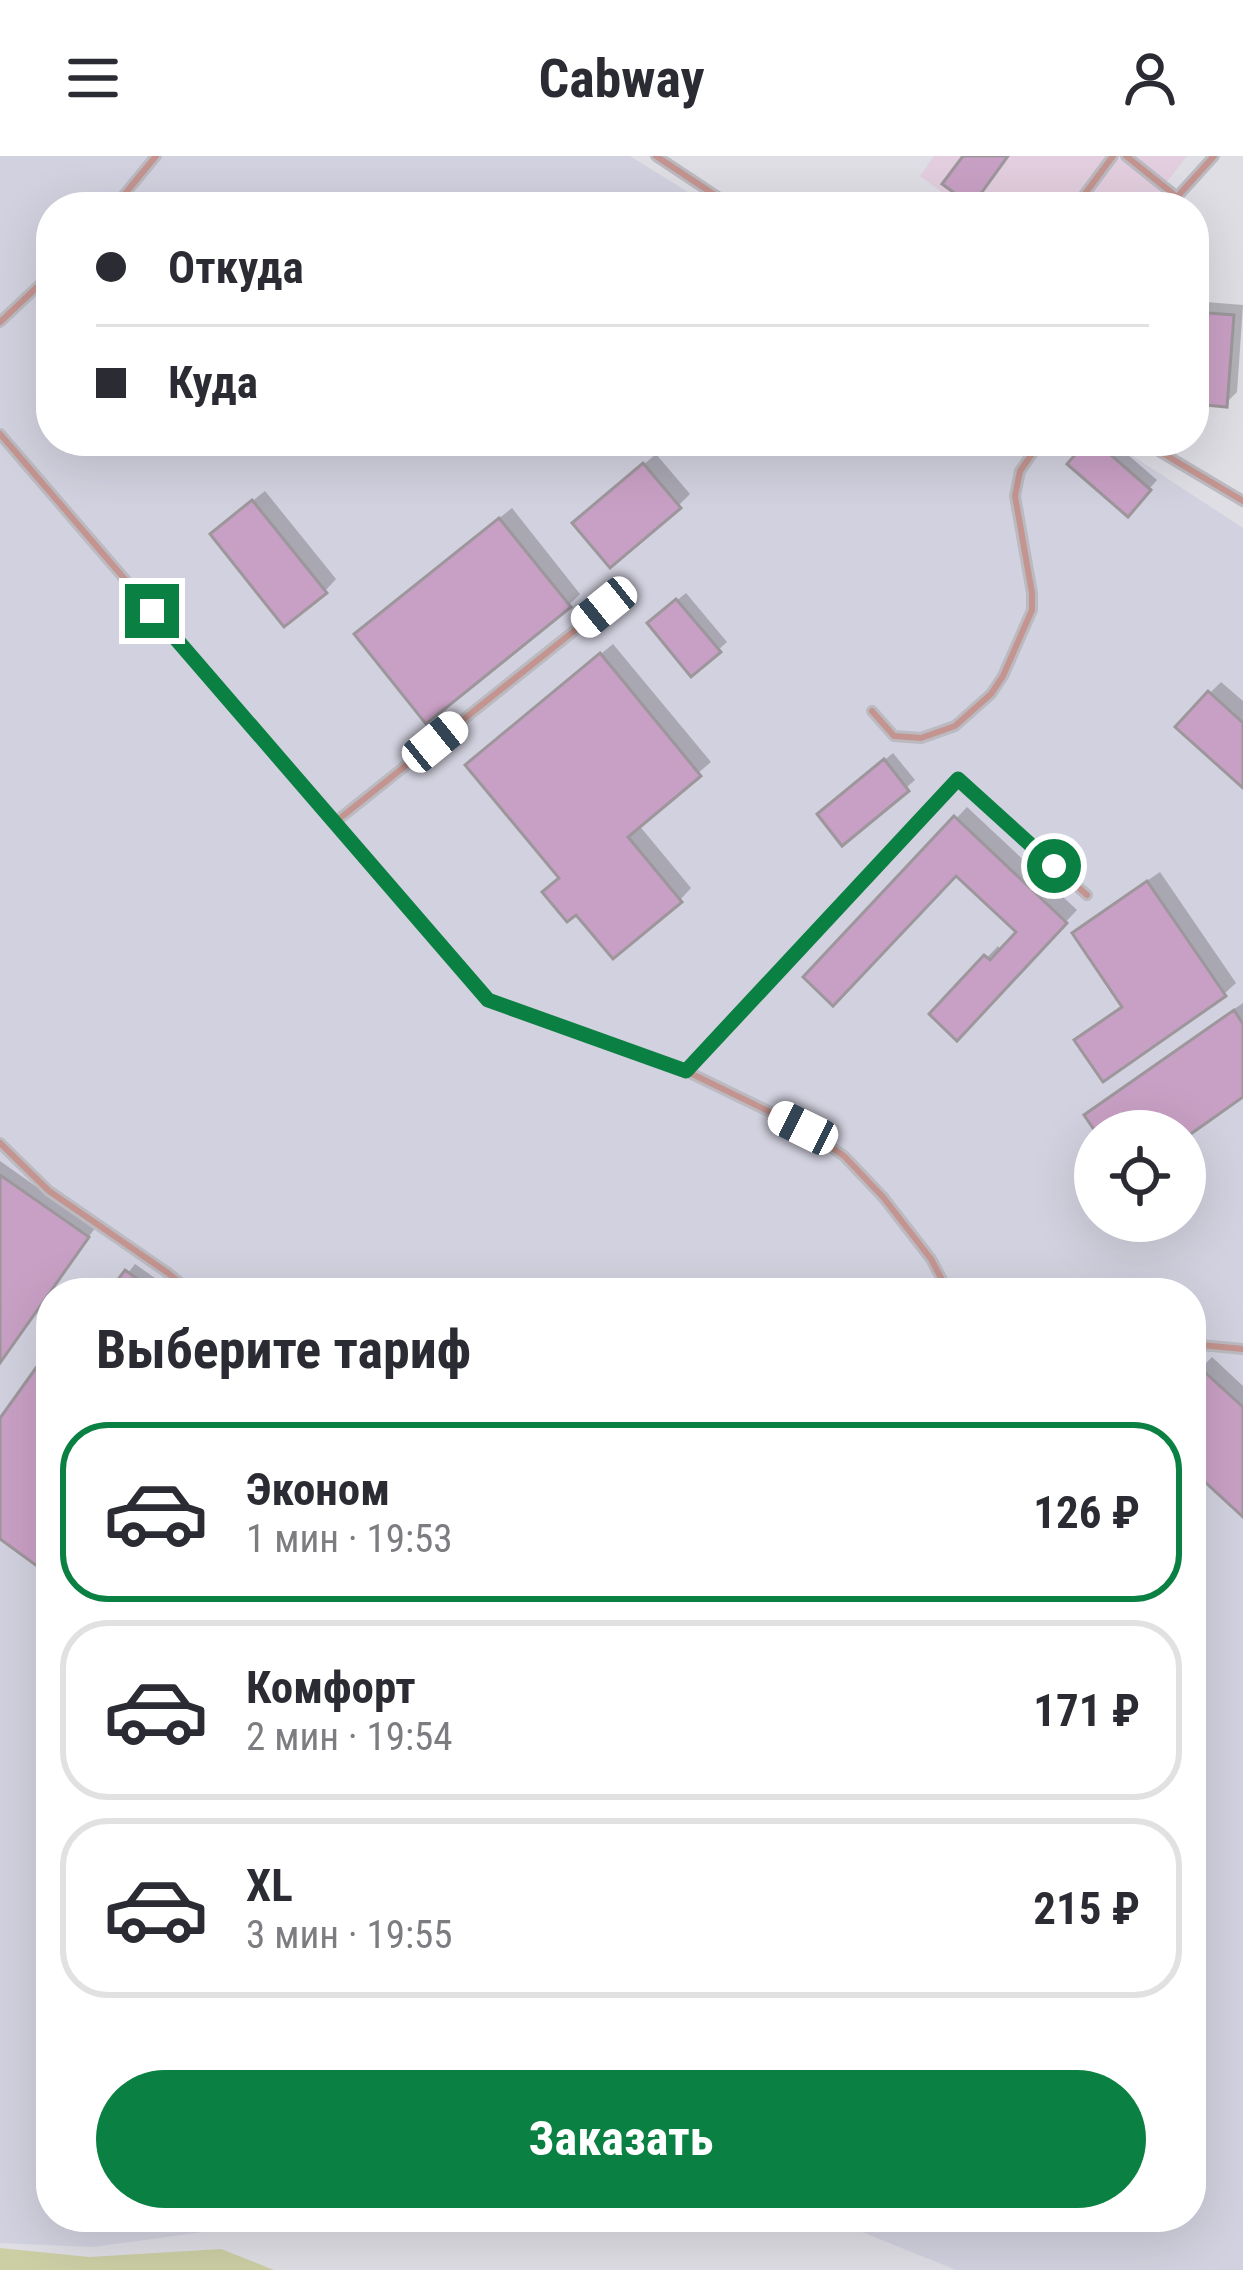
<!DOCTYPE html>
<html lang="ru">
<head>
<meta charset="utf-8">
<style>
  :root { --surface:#fff; --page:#f2f2f3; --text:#2b2b33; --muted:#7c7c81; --line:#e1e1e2; --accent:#0b8043 }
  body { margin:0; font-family:"Roboto Condensed",sans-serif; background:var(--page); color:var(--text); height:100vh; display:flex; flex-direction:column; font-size:45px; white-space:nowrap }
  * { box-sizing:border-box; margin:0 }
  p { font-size:39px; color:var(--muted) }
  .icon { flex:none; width:66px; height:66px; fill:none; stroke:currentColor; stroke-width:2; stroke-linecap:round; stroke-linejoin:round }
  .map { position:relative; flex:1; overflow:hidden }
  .drawer { position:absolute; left:36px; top:1122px; width:1170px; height:954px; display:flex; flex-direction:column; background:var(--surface); border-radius:48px; box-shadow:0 12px 48px #0002 }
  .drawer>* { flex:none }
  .top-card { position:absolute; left:36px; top:36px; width:1173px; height:264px; border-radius:48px; box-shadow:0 12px 48px #0002; display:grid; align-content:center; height:264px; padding:0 60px; background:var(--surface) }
  .tools { position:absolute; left:1074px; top:954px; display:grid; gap:24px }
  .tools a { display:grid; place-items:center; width:132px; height:132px; border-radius:50%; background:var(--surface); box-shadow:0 12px 48px #0002; font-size:60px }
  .end { position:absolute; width:54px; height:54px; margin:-27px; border:15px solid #0b8043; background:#fff; box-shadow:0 0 0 6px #fff }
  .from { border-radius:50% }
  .car { position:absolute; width:36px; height:72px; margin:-36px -18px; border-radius:15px; box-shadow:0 0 9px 3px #0007; background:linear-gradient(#fff 24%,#345 0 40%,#fff 0 76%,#345 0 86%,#fff 0) }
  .top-card b { display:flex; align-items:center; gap:42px; height:114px; font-size:45px }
  .top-card b+b { border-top:3px solid var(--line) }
  .top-card i { width:30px; height:30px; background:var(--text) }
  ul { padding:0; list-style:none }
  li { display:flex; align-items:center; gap:36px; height:180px; margin:0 24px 18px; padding:0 36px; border:6px solid var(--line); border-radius:48px }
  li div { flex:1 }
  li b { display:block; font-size:45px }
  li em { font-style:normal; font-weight:700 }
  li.active { border-color:var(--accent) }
  li>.icon { width:108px; height:108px; stroke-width:1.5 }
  h2 { padding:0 60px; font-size:54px; line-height:144px }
  .primary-button { display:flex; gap:24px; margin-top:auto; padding:24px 60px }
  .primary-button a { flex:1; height:138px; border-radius:72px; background:var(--accent); color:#fff; font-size:48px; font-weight:700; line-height:138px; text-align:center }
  header { display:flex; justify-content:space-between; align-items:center; height:156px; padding:0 60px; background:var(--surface); font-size:54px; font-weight:700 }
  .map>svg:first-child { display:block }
  .commercial { fill:#e2cede }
  .built { fill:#d2d1df; fill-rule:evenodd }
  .green { fill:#cccfa4 }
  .shadow { fill:#0003 }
  .building { fill:#c9a0c5; stroke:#9d979c; stroke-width:3 }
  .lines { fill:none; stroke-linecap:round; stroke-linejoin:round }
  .lane-casing { stroke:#bbbac0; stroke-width:12 }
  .lane { stroke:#c49490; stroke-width:6 }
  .route { stroke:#0b8043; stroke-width:15 }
</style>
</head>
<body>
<header><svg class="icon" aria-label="menu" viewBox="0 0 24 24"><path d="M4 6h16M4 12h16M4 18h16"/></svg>Cabway<svg class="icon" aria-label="person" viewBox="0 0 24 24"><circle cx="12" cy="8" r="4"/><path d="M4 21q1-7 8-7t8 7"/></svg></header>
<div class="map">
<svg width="1243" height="2114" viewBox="0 0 1243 2114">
  <rect width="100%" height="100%" fill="#dfdee5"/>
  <!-- commercial -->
  <polygon class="commercial" points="934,0 1187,0 1147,51 962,51 920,20"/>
  <!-- built -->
  <path class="built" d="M0,0H630L712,51H51V285H1110L1243,372V2114H956L825,2061H1191V1137H51V2061H314L93,2091L0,2087ZM1095,975H1185V1065H1095Z"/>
  <!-- green -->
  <polygon class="green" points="0,2092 89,2101 221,2093 274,2114 0,2114"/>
  <!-- shadow -->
  <g class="shadow">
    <polygon points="1194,145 1243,149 1237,236 1225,248 1194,245"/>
    <polygon points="1091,285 1112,285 1157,324 1136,348"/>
    <polygon points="656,298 690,338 679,349 588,356"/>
    <polygon points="265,335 336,423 325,435 225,367"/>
    <polygon points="512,352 580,438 569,449 370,467"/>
    <polygon points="686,437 727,486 718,494 659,459"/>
    <polygon points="613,488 711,606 638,668 691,732 680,744 562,721 480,598"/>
    <polygon points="1221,526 1243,545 1243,628 1210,537"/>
    <polygon points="893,597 915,624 843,686 829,650"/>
    <polygon points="967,651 1077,754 957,880 933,858 998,790 1003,795 1020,776 956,716 807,821"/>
    <polygon points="1160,716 1236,827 1224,838 1078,884 1089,873 1125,849 1076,778 1087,766"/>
    <polygon points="1243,847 1243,938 1185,978 1185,975 1099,975 1088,959 1099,948"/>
    <polygon points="0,1005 95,1072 0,1206"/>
    <polygon points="135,1108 176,1137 112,1137"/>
    <polygon points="1212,1201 1243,1230 1243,1357 1191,1308 1191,1222"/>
  </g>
  <!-- building -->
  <g class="building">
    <polygon points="963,0 1008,0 972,50 942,28"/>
    <polygon points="1194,156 1234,159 1227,251 1194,248"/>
    <polygon points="1087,285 1095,285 1151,334 1128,361 1067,308"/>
    <polygon points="643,307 681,352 610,412 572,367"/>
    <polygon points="252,344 327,437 284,471 210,378"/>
    <polygon points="499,362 571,451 426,568 354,478"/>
    <polygon points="676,443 721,496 691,521 647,467"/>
    <polygon points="600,497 701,620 628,681 682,746 613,803 576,759 567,766 542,736 559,722 465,609"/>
    <polygon points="1208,535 1243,567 1243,632 1175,571"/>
    <polygon points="884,603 909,635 842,690 817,658"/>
    <polygon points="954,660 1067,767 957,885 929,858 984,799 990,804 1016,776 956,720 833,850 803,821"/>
    <polygon points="1147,725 1226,840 1103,926 1074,884 1122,851 1072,777"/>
    <polygon points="1234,854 1243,868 1243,941 1185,982 1185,975 1095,975 1084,959"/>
    <polygon points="0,1019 89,1081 0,1207"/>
    <polygon points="125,1114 157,1137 108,1137"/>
    <polygon points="51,1191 51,1391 37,1410 0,1383 0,1262"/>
    <polygon points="1198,1210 1243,1251 1243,1361 1191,1313 1191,1218"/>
  </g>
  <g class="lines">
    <defs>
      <g id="lane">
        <polyline points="656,0 733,51"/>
        <polyline points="1126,0 1177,41 1214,0"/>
        <polyline points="114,51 156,0"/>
        <polyline points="1075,51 1113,0"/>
        <polyline points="1171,51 1177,41"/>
        <polyline points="0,166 51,118"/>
        <polyline points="0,278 487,844 686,915 803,972 844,1000 883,1041 931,1103 949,1137"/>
        <polyline points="1142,285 1243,345"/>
        <polyline points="872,555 894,580 921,582 955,570 991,538 1003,520 1032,454 1032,437 1015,340 1020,315 1041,285"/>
        <polyline points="334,667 604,451"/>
        <polyline points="686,915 958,623 1087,739"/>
        <polyline points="0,987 49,1035 168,1117 193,1137"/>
        <polyline points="1191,1188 1243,1193"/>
      </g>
    </defs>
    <!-- lane casing -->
    <use href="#lane" class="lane-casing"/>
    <!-- lane -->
    <use href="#lane" class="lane"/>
  </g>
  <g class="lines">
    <!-- route -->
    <polyline class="route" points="152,455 488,844 686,915 958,623 1054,710"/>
  </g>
</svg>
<div class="tools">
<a><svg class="icon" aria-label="locate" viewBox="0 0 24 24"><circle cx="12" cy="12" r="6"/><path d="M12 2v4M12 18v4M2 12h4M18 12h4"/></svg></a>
</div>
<i class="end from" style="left:1054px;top:710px"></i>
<i class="end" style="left:152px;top:455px"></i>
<i class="car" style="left:604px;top:451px;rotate:231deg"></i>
<i class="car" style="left:435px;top:586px;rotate:51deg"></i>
<i class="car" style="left:803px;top:972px;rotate:296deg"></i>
<div class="top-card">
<b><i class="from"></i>Откуда</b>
<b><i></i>Куда</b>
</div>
<section class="drawer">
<h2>Выберите тариф</h2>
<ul>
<li class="active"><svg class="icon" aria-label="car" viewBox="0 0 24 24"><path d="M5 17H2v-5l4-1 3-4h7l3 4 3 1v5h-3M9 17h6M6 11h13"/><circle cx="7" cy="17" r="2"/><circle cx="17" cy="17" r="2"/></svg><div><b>Эконом</b><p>1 мин · 19:53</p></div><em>126 ₽</em></li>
<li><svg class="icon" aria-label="car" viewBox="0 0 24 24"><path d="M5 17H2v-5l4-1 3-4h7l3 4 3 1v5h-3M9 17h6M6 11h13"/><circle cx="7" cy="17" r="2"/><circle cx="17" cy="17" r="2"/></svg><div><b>Комфорт</b><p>2 мин · 19:54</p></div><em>171 ₽</em></li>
<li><svg class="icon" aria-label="car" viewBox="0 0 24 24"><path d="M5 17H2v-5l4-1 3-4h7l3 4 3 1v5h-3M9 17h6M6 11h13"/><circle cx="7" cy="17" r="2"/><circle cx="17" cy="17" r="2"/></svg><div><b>XL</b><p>3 мин · 19:55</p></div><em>215 ₽</em></li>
</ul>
<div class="primary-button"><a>Заказать</a></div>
</section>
</div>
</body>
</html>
